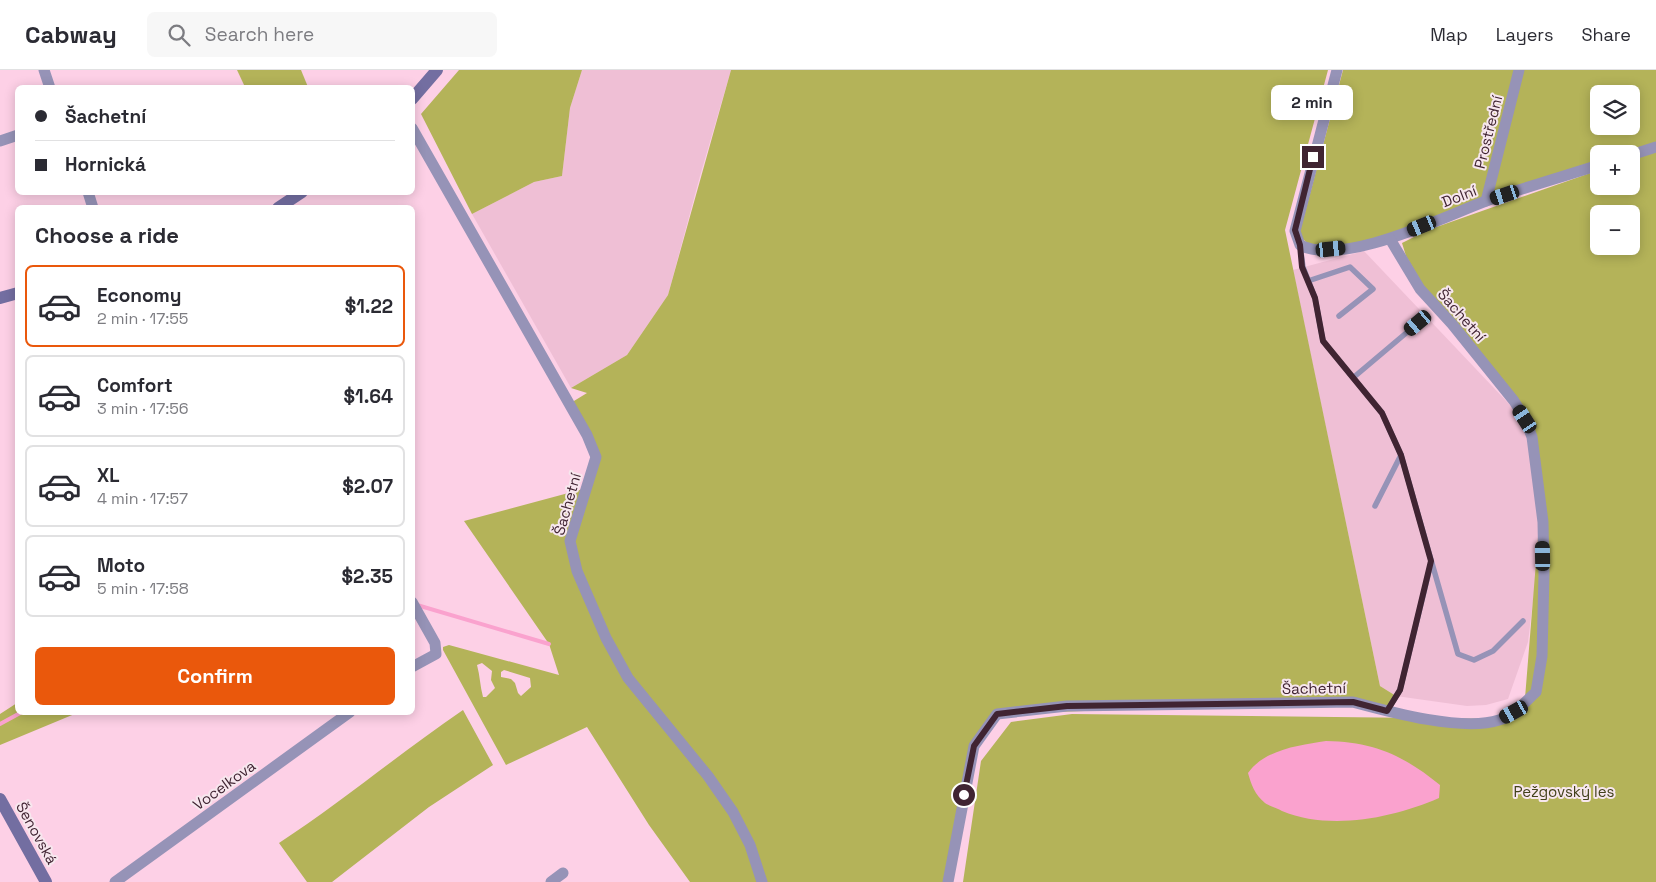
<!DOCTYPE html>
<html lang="en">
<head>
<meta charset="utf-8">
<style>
  :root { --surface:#fff; --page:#f7f7f7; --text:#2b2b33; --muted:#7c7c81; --line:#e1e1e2; --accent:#ea580c }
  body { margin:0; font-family:"Space Grotesk",sans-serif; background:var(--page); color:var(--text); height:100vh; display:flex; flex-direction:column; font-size:19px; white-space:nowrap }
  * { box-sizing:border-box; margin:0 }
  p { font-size:16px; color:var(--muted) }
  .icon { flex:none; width:28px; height:28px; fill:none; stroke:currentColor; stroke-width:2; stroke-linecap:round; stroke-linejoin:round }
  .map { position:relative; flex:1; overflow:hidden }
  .panel { position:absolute; left:15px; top:135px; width:400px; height:510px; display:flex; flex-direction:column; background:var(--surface); border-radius:8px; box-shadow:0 2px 12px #0003 }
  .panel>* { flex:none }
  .guide { position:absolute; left:15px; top:15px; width:400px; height:110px; border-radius:8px; box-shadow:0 2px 12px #0003; display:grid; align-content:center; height:110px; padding:0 20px; background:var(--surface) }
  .controls { position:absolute; left:1590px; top:15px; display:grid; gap:10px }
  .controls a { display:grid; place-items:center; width:50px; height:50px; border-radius:8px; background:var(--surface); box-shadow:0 2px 12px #0003; font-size:25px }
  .end { position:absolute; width:22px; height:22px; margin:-11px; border:6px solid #402432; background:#fff; box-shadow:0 0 0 2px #fff }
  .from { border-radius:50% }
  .bubble { position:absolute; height:35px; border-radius:8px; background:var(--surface); box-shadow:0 2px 12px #0003; font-size:16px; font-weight:600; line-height:35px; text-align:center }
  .car { position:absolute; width:15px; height:30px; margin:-15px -8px; border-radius:6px; box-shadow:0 0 4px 1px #0007; background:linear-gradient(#222 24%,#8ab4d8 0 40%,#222 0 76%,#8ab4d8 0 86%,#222 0) }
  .guide b { display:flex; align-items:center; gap:18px; height:48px; font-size:19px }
  .guide b+b { border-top:1px solid var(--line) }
  .guide i { width:12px; height:12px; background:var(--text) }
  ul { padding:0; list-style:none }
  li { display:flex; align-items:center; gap:15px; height:82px; margin:0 10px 8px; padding:0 10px; border:2px solid var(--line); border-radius:8px }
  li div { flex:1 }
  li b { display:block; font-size:19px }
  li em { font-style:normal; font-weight:600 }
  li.on { border-color:var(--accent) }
  li>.icon { width:45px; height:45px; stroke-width:1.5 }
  h2 { padding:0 20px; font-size:22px; line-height:60px }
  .primary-button { display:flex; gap:10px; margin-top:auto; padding:10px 20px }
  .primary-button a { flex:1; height:58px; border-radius:8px; background:var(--accent); color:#fff; font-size:20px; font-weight:600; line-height:58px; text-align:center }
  header { display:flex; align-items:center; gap:30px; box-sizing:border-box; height:70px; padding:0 25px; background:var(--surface); border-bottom:1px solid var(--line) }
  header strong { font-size:24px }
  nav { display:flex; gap:28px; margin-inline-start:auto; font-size:18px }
  .search { width:350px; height:45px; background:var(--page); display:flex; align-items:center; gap:12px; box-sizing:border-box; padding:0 18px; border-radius:8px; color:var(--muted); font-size:19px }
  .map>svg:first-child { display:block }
  .built { fill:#efbfd5 }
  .green { fill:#b4b359; fill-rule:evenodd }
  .water { fill:#faa2ce }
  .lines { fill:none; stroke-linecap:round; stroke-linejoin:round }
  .stream { stroke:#faa2ce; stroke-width:4 }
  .lane { stroke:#9693b7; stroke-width:5.5 }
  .street { stroke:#9693b7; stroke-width:11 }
  .secondary { stroke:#736ea1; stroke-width:12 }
  .route { stroke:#402432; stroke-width:6 }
  .labels { text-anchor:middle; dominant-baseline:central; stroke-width:4; stroke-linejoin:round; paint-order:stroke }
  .street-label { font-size:15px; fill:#402432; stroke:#f7e7ee }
  .park-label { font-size:15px; fill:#42411a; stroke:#f7e7ee }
</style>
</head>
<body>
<header>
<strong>Cabway</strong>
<div class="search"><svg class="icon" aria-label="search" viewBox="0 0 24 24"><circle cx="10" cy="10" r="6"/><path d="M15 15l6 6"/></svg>Search here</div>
<nav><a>Map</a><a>Layers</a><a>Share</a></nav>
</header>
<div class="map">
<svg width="1656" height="812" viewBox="0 0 1656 812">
  <rect width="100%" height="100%" fill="#fdd0e6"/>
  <!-- built -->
  <g class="built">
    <polygon points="582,0 731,0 700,106 668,225 627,285 571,318 472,144 534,112 562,106 570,38"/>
    <polygon points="1364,181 1511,336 1530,371 1539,455 1535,515 1528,572 1508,629 1486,635 1467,636 1396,626 1380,616 1293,200"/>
  </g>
  <!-- green -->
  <g class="green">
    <polygon points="237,0 301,0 308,17 245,17"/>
    <polygon points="459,0 582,0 570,38 562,106 534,112 472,144 421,44"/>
    <path d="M731,0H1328L1285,160L1380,616L1396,626L1387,641L1353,632L997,644L974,676L948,812H690L649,755L587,657L506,695L443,580V577L449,575L559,605L549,574L464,451L587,418L596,387L569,334L587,323L571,318L627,285L668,225ZM482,593L492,601L491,610L495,618L486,627H483C480,616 480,606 477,595ZM504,600L530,608L531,617L521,626L518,623L515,613L511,609L501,607V602Z"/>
    <path d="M1343,0H1656V77L1631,84H1599V95L1345,178L1308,174L1299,165ZM1599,24H1631V56H1599Z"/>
    <path d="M1656,80V812H963L981,691L1011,652L1072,644L1509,649L1525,628L1539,455L1528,348L1429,225L1406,186L1402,173L1428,160L1599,100V116H1631V89ZM1599,144H1631V176H1599Z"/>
    <polygon points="17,633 18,642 77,643 0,675 0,644"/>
    <path d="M463,640L493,695L429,737L332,812H307L279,773C343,731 400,683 463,640Z"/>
  </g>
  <!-- water -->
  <path class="water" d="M1326,671C1374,672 1403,685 1440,715L1439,728C1393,748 1330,761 1282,741C1277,738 1269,736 1265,733C1255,725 1251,714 1248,703C1264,680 1299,675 1326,671Z"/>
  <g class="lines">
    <!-- stream -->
    <g class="stream">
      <polyline points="417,535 549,574"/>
      <polyline points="0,654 22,642"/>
    </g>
    <!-- lane -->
    <g class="lane">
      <polyline points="1300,175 1303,197 1315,228 1323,271 1382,343 1401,385 1458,584 1474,590 1493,581 1523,551"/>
      <polyline points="1308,211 1350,197 1373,219 1339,246"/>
      <polyline points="1354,307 1418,253"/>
      <polyline points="1375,436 1401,385"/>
      <polyline points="1387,641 1400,620 1431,493"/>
    </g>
    <!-- street -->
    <g class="street">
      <polyline points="44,0 50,18"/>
      <path d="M1337,0L1295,161L1300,175C1343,197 1443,147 1486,131C1523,118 1561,107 1599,95"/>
      <polyline points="412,58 587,365 596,387 570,471 577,501 606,568 628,608 708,706 733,742 750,775 762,812"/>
      <polyline points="0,71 18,65"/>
      <polyline points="1631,85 1656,77"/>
      <polyline points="88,122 93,138"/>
      <polyline points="1486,131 1519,0"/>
      <polyline points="412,532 435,573 436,584 412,597"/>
      <polyline points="115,812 350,642"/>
      <polyline points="551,812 563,803"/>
      <path d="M948,812L974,676L997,644L1067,636L1353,632C1390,642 1463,662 1499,650C1513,646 1525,632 1536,622L1542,586L1544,503L1543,452L1532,367L1525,349L1514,331L1452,254L1420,219L1390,169"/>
    </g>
    <!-- secondary -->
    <g class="secondary">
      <polyline points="412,29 437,0"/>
      <polyline points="278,138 302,122"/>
      <polyline points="0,228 18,223"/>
      <polyline points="0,729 46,812"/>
    </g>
  </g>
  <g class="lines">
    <!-- route -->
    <polyline class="route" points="964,725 974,676 997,644 1067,636 1353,632 1387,641 1400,620 1431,491 1401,385 1382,343 1323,271 1315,228 1302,197 1300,175 1295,160 1313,87"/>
  </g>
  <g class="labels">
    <!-- street labels -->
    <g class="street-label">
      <text transform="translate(1488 62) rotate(-76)">Prostřední</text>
      <text transform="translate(1459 126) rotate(-21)">Dolní</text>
      <text transform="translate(1462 245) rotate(49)">Šachetní</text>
      <text transform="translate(567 434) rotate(-74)">Šachetní</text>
      <text transform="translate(1314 618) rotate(-1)">Šachetní</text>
      <text transform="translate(224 715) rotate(-36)">Vocelkova</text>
      <text transform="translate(37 763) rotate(61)">Šenovská</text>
    </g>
    <!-- park labels -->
    <g class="park-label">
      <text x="1564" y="721">Pežgovský les</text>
    </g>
  </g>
</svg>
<div class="controls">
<a><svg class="icon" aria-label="layers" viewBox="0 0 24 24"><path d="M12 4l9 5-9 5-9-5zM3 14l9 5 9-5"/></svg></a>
<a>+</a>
<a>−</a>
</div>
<i class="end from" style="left:964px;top:725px"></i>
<i class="end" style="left:1313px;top:87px"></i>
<div class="bubble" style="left:1271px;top:15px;width:82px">2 min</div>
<i class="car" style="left:1505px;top:125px;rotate:252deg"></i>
<i class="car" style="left:1422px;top:156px;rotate:248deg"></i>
<i class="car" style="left:1331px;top:179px;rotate:84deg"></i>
<i class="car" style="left:1418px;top:253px;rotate:230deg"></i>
<i class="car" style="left:1525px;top:349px;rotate:327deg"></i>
<i class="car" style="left:1543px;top:486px;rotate:359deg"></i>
<i class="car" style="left:1514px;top:642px;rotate:241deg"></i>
<div class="guide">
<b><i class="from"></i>Šachetní</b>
<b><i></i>Hornická</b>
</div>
<section class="panel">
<h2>Choose a ride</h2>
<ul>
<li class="on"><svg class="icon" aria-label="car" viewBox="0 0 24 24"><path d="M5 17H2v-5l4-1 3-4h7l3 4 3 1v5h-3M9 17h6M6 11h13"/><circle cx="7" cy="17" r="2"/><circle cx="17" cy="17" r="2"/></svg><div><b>Economy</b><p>2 min · 17:55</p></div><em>$1.22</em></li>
<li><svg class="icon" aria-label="car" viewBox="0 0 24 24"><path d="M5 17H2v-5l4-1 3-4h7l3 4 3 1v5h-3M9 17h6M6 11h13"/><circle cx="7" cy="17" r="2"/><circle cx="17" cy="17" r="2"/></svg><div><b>Comfort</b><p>3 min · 17:56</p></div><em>$1.64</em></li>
<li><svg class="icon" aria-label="car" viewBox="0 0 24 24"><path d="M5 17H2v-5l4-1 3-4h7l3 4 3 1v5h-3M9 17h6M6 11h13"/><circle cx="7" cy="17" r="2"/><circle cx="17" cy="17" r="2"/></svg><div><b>XL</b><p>4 min · 17:57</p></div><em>$2.07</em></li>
<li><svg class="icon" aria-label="car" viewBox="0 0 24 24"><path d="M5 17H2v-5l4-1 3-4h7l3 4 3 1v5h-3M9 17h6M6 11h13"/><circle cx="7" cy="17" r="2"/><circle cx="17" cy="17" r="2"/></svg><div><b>Moto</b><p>5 min · 17:58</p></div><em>$2.35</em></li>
</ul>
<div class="primary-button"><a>Confirm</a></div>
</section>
</div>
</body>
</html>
